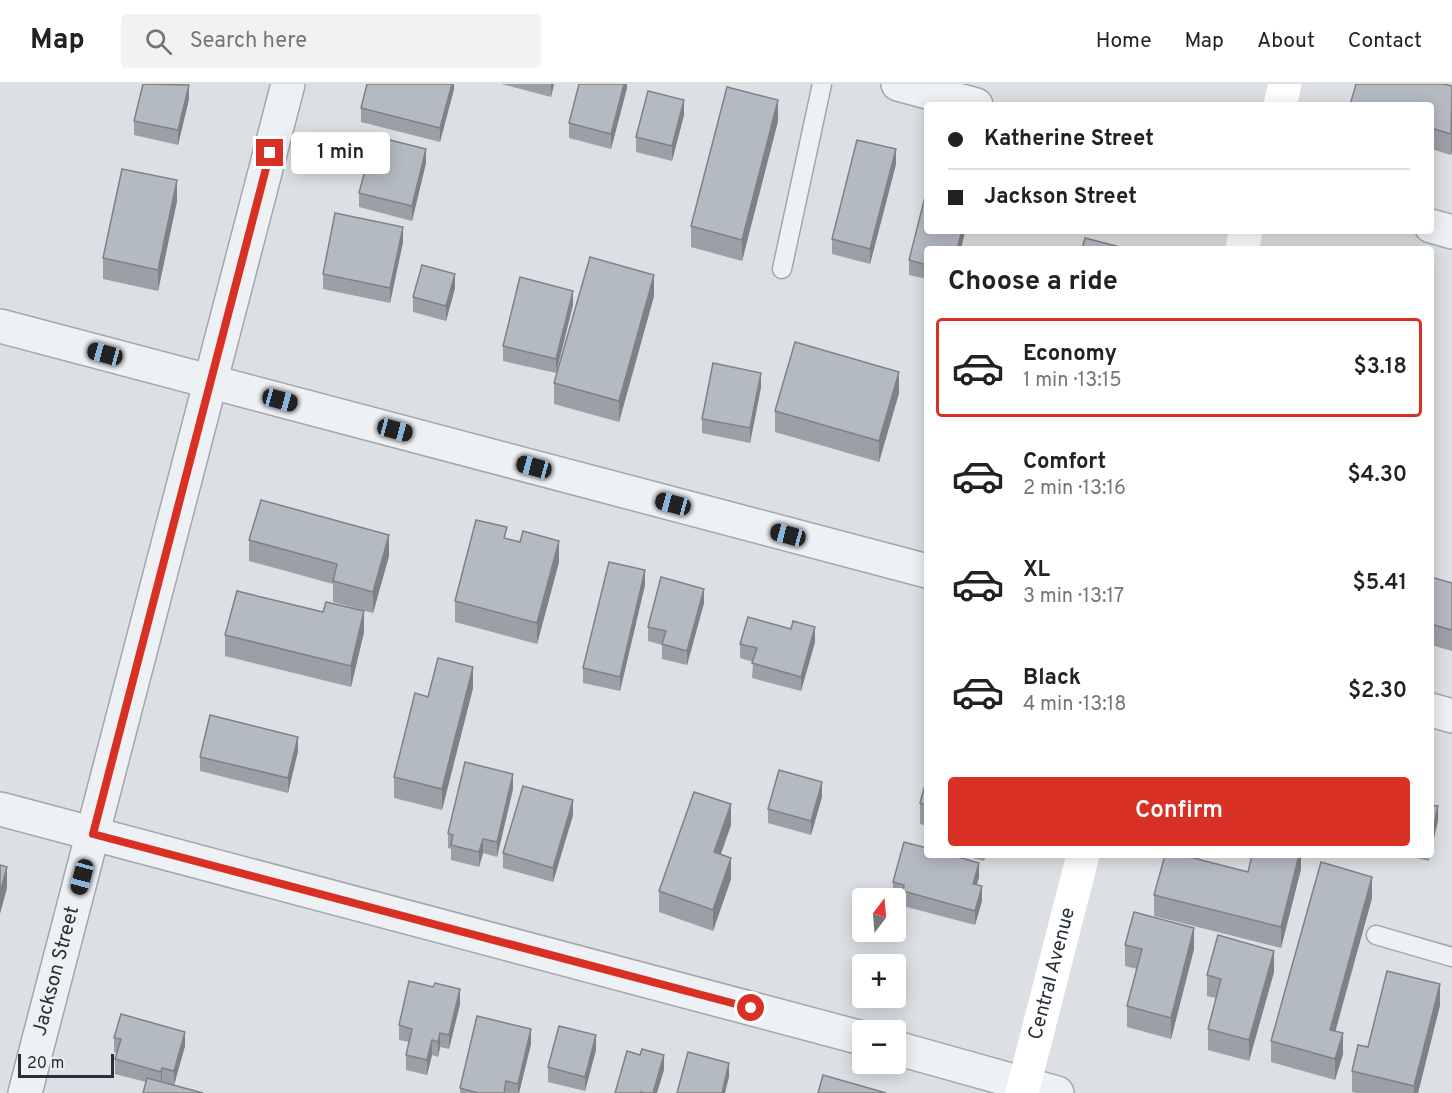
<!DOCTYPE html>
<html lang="en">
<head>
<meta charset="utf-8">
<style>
  :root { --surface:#fff; --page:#f2f2f2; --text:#222; --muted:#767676; --line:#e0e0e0; --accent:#d93025 }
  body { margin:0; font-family:Overpass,sans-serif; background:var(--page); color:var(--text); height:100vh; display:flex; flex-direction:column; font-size:22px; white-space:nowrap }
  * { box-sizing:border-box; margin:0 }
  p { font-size:20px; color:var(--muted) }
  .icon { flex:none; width:33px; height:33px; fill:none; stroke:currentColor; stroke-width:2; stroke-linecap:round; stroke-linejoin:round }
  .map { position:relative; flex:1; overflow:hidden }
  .drawer { position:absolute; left:924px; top:162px; width:510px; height:612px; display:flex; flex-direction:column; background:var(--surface); border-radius:6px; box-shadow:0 3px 15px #0003 }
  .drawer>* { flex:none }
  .hud { position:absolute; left:924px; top:18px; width:510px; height:132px; border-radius:6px; box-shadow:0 3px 15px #0003; display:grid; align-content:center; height:132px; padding:0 24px; background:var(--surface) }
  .needle { width:39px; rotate:16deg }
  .fabs { position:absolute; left:852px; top:804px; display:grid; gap:12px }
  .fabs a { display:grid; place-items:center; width:54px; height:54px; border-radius:6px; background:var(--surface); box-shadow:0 3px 15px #0003; font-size:30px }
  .scale { position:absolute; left:18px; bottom:15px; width:96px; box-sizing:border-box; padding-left:6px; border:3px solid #272f3a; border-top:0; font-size:16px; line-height:21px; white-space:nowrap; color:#272f3a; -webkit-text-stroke:4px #ebeff3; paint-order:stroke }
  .end { position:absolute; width:27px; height:27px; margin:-14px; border:8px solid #d93025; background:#fff; box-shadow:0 0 0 3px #fff }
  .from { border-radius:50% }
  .bubble { position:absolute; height:42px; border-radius:6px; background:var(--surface); box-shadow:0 3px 15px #0003; font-size:20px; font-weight:600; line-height:42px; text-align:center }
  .car { position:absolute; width:18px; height:36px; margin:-18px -9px; border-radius:8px; box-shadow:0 0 4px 2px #0007; background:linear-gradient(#222 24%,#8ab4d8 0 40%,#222 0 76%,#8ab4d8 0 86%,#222 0) }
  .hud b { display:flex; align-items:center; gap:21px; height:57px; font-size:22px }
  .hud b+b { border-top:2px solid var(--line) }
  .hud i { width:15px; height:15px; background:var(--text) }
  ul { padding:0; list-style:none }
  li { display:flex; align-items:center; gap:18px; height:99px; margin:0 12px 9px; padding:0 12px; border:3px solid transparent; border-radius:6px }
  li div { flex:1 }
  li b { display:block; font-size:22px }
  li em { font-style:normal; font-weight:600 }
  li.on { border-color:var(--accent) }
  li>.icon { width:54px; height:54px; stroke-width:1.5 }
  h2 { padding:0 24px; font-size:27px; line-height:72px }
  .button { display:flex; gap:12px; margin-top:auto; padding:12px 24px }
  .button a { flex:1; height:69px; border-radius:6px; background:var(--accent); color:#fff; font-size:24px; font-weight:600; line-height:69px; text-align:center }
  header { display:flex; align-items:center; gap:36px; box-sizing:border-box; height:84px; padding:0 30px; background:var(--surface); border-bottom:2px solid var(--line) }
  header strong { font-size:28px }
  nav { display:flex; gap:33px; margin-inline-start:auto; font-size:21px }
  .search { width:420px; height:54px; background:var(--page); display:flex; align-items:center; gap:15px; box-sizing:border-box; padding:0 21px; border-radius:6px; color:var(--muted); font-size:22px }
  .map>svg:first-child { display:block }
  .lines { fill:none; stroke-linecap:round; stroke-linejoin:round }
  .lane-casing { stroke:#a2a7ae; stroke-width:21 }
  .street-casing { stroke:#a2a7ae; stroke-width:36 }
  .lane { stroke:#eef1f4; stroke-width:18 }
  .street { stroke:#eef1f4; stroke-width:33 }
  .secondary { stroke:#fff; stroke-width:33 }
  .wall { fill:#9ba0a6 }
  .shaded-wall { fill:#7e8287 }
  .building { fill:#b4bac1; stroke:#7e8287; stroke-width:1.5 }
  .route { stroke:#d93025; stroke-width:8 }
  .labels { text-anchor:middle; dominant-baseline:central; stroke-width:5; stroke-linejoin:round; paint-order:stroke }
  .street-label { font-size:20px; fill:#272f3a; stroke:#ebeff3 }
</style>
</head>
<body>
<header>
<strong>Map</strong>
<div class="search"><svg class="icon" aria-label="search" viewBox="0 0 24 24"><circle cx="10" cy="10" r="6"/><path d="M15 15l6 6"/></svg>Search here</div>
<nav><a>Home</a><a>Map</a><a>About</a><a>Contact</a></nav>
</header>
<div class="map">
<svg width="1452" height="1009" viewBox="0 0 1452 1009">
  <rect width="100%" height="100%" fill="#dce0e5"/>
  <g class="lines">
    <defs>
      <g id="lane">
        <polyline points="782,185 822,0"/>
        <polyline points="1376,851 1452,873"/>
      </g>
      <g id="street">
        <polyline points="898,0 976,21"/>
        <polyline points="1431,142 1452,148"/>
        <polyline points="0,242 927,487"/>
        <polyline points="1431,626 1452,632"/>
        <polyline points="0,725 862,954"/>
        <polyline points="896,964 1057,1009"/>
        <path id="s1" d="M25,1009L288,0"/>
      </g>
    </defs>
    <!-- lane casing -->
    <use href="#lane" class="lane-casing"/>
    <!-- street casing -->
    <use href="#street" class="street-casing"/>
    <!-- lane -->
    <use href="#lane" class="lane"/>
    <!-- street -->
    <use href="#street" class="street"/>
    <!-- secondary -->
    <g class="secondary">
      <polyline points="1280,21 1285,0"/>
      <polyline points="1242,165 1246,147"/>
      <path id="s2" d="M1022,1009L1083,771"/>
    </g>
  </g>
  <!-- wall -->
  <g class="wall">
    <polygon points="454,0 454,5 440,58 361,38 361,24"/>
    <polygon points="501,0 554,0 551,13"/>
    <polygon points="627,0 627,4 611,65 569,54 569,39"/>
    <polygon points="1452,2 1452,68 1451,71 1431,65 1431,21"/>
    <polygon points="189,15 178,61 134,51 134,37"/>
    <polygon points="684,31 672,77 636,68 636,53"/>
    <polygon points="778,37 742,177 691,163 691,142"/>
    <polygon points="426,79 412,137 359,123 359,109"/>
    <polygon points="896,80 870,180 832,170 832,155"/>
    <polygon points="177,117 158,207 103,195 103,174"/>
    <polygon points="927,147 965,147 961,165 927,165 927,195 909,191 909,176"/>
    <polygon points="403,158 390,219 323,205 323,190"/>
    <polygon points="455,204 446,237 413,228 413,213"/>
    <polygon points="654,212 619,338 554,320 554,299"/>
    <polygon points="573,221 556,289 503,277 503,262"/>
    <polygon points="761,303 750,359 702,349 702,335"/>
    <polygon points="899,309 879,378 775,348 775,327"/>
    <polygon points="507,455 559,478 537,560 455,538 455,517"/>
    <polygon points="249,456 389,472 373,529 333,518 333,500 249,477"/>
    <polygon points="1431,493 1452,499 1452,567 1431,561"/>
    <polygon points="645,501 620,607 583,599 583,584"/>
    <polygon points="704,519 687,581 662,575 662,561 648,557 648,543"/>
    <polygon points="364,548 351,603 225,572 225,551"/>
    <polygon points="815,558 801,607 752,594 753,578 740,574 740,560"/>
    <polygon points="473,604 442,726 394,714 394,693 428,613"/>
    <polygon points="298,667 288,709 200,687 200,673"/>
    <polygon points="927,693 927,742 920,740 920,719"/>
    <polygon points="513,705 497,773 483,769 479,783 451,776 451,765 448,764 448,749"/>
    <polygon points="822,713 811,751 768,739 768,725"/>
    <polygon points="573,731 553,798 503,784 503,769"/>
    <polygon points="731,741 721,770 731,795 713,847 659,828 659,807"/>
    <polygon points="962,771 986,771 984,777"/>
    <polygon points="1301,771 1301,785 1281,864 1154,832 1154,811 1248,788"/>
    <polygon points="1405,771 1430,771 1429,777"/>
    <polygon points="979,793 977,801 982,817 975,841 903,822 903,815 893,813 893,798"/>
    <polygon points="1372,814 1335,947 1343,970 1335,996 1271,978 1271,957"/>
    <polygon points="1125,861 1194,865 1171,955 1127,943 1127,922 1137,885 1125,882"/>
    <polygon points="1274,888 1249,977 1208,966 1208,945 1216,914 1207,912 1207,891"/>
    <polygon points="433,903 460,920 449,965 440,963 438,973 432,971 427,991 406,986 406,971 409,958 399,956 399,941"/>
    <polygon points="1440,921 1418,1009 1357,1009 1352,1008 1352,987 1368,963"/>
    <polygon points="114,954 185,962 174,1001 146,998 115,990 115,975 117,969 114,968"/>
    <polygon points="531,960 519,1009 460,1009 460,1004"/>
    <polygon points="596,966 585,1007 548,998 548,983"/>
  </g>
  <!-- shaded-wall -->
  <g class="shaded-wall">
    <polygon points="452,0 454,0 454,5 440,58 440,44"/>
    <polygon points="551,0 554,0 551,13"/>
    <polygon points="624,0 627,0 627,4 611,65 611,50"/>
    <polygon points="189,1 189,15 178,61 178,46"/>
    <polygon points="684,16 684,31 672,77 672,62"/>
    <polygon points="778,16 778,37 742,177 742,156"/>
    <polygon points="1452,47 1452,68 1451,71 1451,50"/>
    <polygon points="426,65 426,79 412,137 412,122"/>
    <polygon points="896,65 896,80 870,180 870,165"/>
    <polygon points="177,96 177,117 158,207 158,186"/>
    <polygon points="403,143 403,158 390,219 390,204"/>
    <polygon points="962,147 965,147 961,165 957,165"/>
    <polygon points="455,190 455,204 446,237 446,222"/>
    <polygon points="654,191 654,212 619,338 619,317"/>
    <polygon points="573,207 573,221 556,289 556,275"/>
    <polygon points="899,288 899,309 879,378 879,357"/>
    <polygon points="761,289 761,303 750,359 750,344"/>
    <polygon points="389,451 389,472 373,529 373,508"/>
    <polygon points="559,457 559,478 537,560 537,539"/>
    <polygon points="645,486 645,501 620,607 620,593"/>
    <polygon points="704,505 704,519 687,581 687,567"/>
    <polygon points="364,527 364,548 351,603 351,582"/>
    <polygon points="815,543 815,558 801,607 801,593"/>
    <polygon points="473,583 473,604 442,726 442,705"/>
    <polygon points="298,653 298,667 288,709 288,694"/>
    <polygon points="513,690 513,705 497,773 497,758"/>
    <polygon points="822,698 822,713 811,751 811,737"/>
    <polygon points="573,716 573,731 553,798 553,784"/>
    <polygon points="731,720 731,741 714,789 714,768"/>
    <polygon points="1438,722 1438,737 1431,768 1431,754"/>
    <polygon points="483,755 483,769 479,783 479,768"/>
    <polygon points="1299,771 1301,771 1301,785 1281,864 1281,843"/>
    <polygon points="731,774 731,795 713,847 713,826"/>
    <polygon points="979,779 979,793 973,814 973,800"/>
    <polygon points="7,783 7,804 0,830 0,809"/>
    <polygon points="1372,793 1372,814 1330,967 1330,946"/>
    <polygon points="982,802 982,817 975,841 975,827"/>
    <polygon points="1194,844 1194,865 1171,955 1171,934"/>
    <polygon points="1274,867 1274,888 1249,977 1249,956"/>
    <polygon points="1440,900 1440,921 1418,1009 1414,1009 1414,1002"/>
    <polygon points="460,905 460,920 449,965 449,951"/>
    <polygon points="531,945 531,960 519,1009 518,1009 518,1000"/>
    <polygon points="185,948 185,962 174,1001 174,987"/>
    <polygon points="440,949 440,963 438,973 438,958"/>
    <polygon points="1343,949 1343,970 1335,996 1335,975"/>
    <polygon points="596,951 596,966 585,1007 585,993"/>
    <polygon points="432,956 432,971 427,991 427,976"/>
    <polygon points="664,971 664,986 657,1009 653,1009"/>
    <polygon points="729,979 729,993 725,1009 722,1009"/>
    <polygon points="162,984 162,998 161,1002 161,988"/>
  </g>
  <!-- building -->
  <g class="building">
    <polygon points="143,0 189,1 178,46 134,37"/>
    <polygon points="367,0 452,0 440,44 361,24"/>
    <polygon points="579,0 624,0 611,50 569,39"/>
    <polygon points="1356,0 1443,0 1452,2 1451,50 1431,44 1431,21 1350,21"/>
    <polygon points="727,3 778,16 742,156 691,142"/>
    <polygon points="648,7 684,16 672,62 636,53"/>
    <polygon points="374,52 426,65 412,122 359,109"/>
    <polygon points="857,56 896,65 870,165 832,155"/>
    <polygon points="122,85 177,96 158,186 103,174"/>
    <polygon points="927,105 927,147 962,147 957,165 927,165 927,181 909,176"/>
    <polygon points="335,129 403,143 390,204 323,190"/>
    <polygon points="1085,154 1128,165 1082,165"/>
    <polygon points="590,173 654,191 619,317 554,299"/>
    <polygon points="422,181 455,190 446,222 413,213"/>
    <polygon points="520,193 573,207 556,275 503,262"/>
    <polygon points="795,258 899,288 879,357 775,327"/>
    <polygon points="713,279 761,289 750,344 702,335"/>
    <polygon points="261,416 389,451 373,508 333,497 337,480 249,456"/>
    <polygon points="476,436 507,443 504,454 520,458 523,447 559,457 537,539 455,517"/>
    <polygon points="609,478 645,486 620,593 583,584"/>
    <polygon points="661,493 704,505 687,567 662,560 666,547 648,543"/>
    <polygon points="1431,493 1452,499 1452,546 1431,540"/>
    <polygon points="237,507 323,528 326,518 364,527 351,582 225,551"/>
    <polygon points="748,533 791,545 793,537 815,543 801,593 752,579 757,564 740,560"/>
    <polygon points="438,574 473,583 442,705 394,693 415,609 428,613"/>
    <polygon points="210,631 298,653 288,694 200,673"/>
    <polygon points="465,678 513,690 497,758 483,755 479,768 451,761 453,751 448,749"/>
    <polygon points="779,686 822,698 811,737 768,725"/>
    <polygon points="927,693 927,721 920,719"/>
    <polygon points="523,702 573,716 553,784 503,769"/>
    <polygon points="694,708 731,720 714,768 731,774 713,826 659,807"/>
    <polygon points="1431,721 1438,722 1431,754"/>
    <polygon points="904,758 927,764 927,771 951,771 979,779 973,800 982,802 975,827 903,807 904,801 893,798"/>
    <polygon points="1165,771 1182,771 1248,788 1252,771 1299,771 1281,843 1154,811"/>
    <polygon points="1321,778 1372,793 1330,946 1343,949 1335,975 1271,957"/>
    <polygon points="0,781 7,783 0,809"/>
    <polygon points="1134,828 1194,844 1171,934 1127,922 1142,865 1125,861"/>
    <polygon points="1218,851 1274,867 1249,956 1208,945 1221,895 1207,891"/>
    <polygon points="1387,887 1440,900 1414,1002 1352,987 1358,961 1368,963"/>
    <polygon points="409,897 433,903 435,899 460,905 449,951 440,949 438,958 432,956 427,976 406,971 412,945 399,941"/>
    <polygon points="121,930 185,948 174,987 162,984 161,988 115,975 121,955 114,954"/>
    <polygon points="477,932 531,945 518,1000 506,997 504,1009 478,1009 460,1004"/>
    <polygon points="559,942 596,951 585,993 548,983"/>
    <polygon points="642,965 664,971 653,1009 644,1009 641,1008 640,1009 615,1009 627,967 640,971"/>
    <polygon points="688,968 729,979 722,1009 677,1009"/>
    <polygon points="823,991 886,1009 818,1009"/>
    <polygon points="147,994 203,1009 143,1009"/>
  </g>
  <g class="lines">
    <!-- route -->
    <polyline class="route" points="270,69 93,750 751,924"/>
  </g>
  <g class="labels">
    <!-- street labels -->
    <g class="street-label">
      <text stroke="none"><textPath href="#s1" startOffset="126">Jackson Street</textPath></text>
      <text stroke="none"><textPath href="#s2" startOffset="123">Central Avenue</textPath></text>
    </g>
  </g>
</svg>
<div class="fabs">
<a><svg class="needle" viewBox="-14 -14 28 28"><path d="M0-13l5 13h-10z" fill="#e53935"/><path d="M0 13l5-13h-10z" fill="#767676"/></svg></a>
<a>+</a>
<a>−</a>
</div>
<div class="scale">20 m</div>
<i class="end from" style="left:751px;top:924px"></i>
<i class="end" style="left:270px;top:69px"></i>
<div class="bubble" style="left:291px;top:48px;width:99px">1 min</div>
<i class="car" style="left:105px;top:270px;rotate:285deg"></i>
<i class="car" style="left:280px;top:316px;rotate:105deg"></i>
<i class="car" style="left:395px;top:346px;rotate:105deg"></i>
<i class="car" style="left:534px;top:383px;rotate:285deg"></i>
<i class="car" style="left:673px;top:420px;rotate:285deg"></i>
<i class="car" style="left:788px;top:451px;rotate:285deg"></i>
<i class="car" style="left:82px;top:793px;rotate:195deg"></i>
<div class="hud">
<b><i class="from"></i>Katherine Street</b>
<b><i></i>Jackson Street</b>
</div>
<section class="drawer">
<h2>Choose a ride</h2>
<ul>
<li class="on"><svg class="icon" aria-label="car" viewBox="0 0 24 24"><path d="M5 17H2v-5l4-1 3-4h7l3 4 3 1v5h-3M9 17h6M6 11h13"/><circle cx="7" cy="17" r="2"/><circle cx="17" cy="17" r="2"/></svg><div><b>Economy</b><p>1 min · 13:15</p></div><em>$3.18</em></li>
<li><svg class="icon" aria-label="car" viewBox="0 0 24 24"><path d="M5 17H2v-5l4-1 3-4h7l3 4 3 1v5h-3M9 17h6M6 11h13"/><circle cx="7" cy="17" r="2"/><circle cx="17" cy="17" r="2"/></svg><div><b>Comfort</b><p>2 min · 13:16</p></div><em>$4.30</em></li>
<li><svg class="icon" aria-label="car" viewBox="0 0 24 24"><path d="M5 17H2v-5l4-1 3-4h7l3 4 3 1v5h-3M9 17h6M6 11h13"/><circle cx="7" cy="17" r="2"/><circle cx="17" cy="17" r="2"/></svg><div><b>XL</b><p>3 min · 13:17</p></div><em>$5.41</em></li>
<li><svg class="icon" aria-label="car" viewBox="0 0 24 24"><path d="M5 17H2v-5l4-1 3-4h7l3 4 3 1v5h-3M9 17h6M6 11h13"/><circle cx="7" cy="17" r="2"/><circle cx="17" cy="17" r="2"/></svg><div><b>Black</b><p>4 min · 13:18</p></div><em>$2.30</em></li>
</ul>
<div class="button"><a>Confirm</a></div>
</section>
</div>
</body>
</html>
